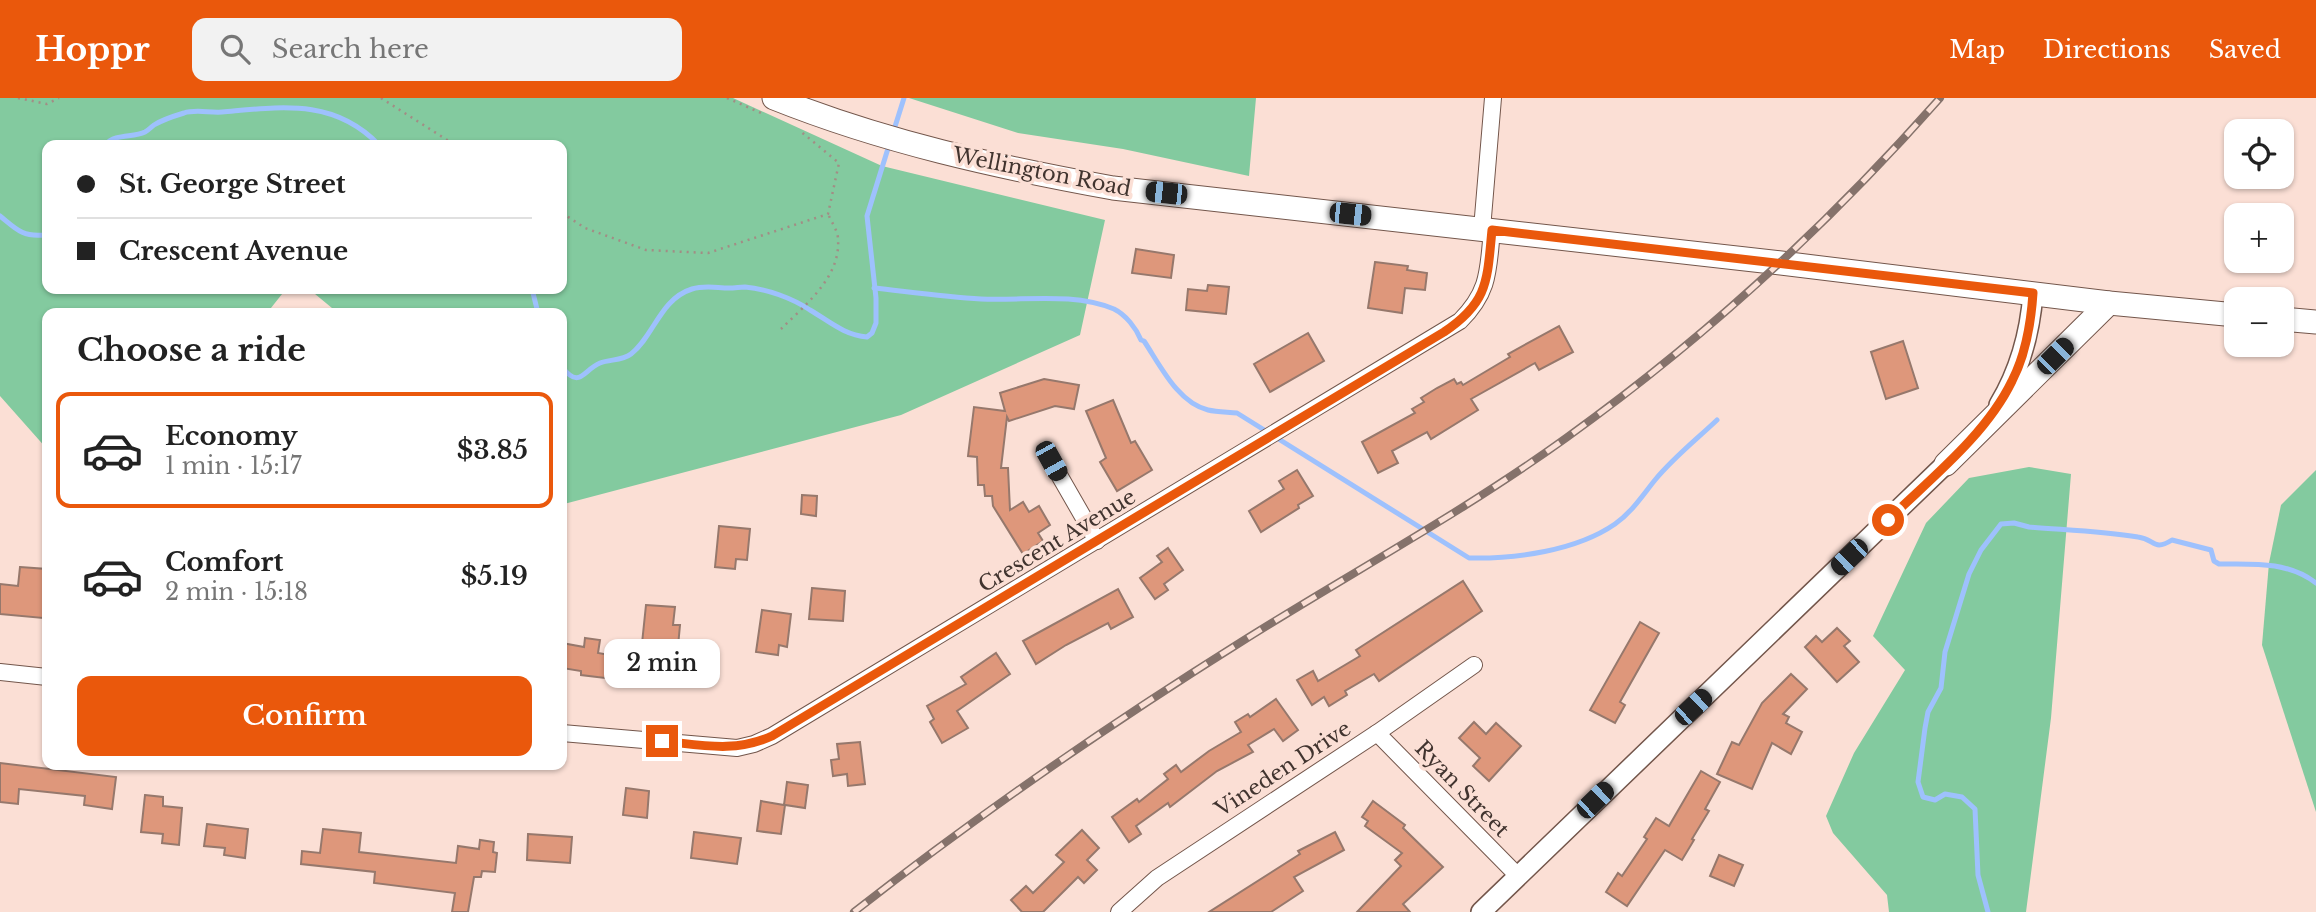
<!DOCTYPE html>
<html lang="en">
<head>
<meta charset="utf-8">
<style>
  :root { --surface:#fff; --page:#f2f2f2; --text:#222; --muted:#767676; --line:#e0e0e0; --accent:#ea580c }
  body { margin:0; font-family:"Libre Baskerville",serif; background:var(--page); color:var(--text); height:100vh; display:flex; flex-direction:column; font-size:26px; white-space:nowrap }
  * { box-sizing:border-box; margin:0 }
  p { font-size:23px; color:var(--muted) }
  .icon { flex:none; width:38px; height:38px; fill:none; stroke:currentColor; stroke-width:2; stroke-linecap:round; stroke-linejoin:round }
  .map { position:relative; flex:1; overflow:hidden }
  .panel { position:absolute; left:42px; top:210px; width:525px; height:462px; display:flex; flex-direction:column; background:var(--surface); border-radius:14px; box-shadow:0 2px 5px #0004 }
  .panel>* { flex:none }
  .guide { position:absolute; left:42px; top:42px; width:525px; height:154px; border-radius:14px; box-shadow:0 2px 5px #0004; display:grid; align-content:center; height:154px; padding:0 35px; background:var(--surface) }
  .buttons { position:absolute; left:2224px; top:21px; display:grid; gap:14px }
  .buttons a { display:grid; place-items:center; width:70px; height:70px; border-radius:14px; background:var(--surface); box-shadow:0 2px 5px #0004; font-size:35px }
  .end { position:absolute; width:32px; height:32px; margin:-16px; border:9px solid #ea580c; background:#fff; box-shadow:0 0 0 4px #fff }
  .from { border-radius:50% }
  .bubble { position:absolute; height:49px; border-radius:14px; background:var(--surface); box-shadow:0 2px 5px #0004; font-size:23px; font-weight:600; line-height:49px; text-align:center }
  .car { position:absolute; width:21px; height:42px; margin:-21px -10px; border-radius:9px; box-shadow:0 0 5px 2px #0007; background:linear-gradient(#222 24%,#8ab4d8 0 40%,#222 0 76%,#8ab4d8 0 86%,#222 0) }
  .guide b { display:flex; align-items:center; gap:24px; height:66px; font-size:26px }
  .guide b+b { border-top:2px solid var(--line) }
  .guide i { width:18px; height:18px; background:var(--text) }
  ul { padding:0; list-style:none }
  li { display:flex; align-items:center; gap:21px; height:116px; margin:0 14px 10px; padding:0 21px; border:4px solid transparent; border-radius:14px }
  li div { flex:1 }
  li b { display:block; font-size:26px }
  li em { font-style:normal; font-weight:600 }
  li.selected { border-color:var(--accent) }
  li>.icon { width:63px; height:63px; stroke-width:1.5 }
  h2 { padding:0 35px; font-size:32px; line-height:84px }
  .action { display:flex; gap:14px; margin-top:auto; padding:14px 35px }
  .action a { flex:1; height:80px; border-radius:14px; background:var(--accent); color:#fff; font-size:28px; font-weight:600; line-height:80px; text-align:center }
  header { display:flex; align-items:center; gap:42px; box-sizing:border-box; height:98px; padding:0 35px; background:var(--accent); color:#fff }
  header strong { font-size:33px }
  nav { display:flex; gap:38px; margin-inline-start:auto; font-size:24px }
  .search { width:490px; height:63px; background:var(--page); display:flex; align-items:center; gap:18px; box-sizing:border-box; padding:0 24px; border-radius:14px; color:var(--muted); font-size:26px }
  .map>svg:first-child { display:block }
  .forest { fill:#83ca9f }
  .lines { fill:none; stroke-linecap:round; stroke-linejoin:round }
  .stream { stroke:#9ec1fd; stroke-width:5 }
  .building { fill:#de977b; stroke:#96786c; stroke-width:2 }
  .minor-casing { stroke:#73564b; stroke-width:18 }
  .tertiary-casing { stroke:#73564b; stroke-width:22 }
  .secondary-casing { stroke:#73564b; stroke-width:25 }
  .path { stroke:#a28d85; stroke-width:2.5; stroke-dasharray:2 5; stroke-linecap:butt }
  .minor { stroke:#fff; stroke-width:16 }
  .tertiary { stroke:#fff; stroke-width:19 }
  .secondary { stroke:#fff; stroke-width:23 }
  .rail-casing { stroke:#85726b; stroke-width:8 }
  .rail { stroke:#fbdfd5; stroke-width:5; stroke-dasharray:16; stroke-linecap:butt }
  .route { stroke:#ea580c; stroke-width:9 }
  .labels { text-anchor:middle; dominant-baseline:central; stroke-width:7; stroke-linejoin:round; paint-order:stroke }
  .street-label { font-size:21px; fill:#41342f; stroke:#fbdfd5 }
</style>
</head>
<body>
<header>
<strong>Hoppr</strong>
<div class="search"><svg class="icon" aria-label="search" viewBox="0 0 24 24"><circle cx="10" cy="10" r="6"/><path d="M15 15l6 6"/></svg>Search here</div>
<nav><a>Map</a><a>Directions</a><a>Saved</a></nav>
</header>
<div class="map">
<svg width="2316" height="814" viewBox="0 0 2316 814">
  <rect width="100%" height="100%" fill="#fbdfd5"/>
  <!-- forest -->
  <g class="forest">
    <polygon points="0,0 733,0 882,68 1105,122 1080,237 901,317 564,406 562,405 562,215 338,215 309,191 562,191 562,47 47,47 47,191 286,191 267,215 47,215 47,351 0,298"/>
    <polygon points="909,0 1256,0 1249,78 1123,51 1018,35"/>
    <polygon points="2029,369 2071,376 2051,620 2026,814 1889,814 1887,797 1833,735 1826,718 1854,655 1905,572 1873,538 1926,425 1969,380"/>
    <polygon points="2316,372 2316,714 2262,547 2269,465 2281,407"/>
  </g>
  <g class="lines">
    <!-- stream -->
    <g class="stream">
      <polyline points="893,35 904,0"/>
      <path d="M105,47C116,35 132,40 145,34C149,32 151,29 154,27C162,22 174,18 184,15C195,11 210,15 222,14C281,9 334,0 379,47"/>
      <path d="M0,118C16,131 22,139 44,137L47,134"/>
      <path d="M874,190C910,194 945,199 981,201C1025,203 1072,194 1114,211C1126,217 1136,230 1141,242L1144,243C1160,267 1178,305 1208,312C1217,314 1228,314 1237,315L1469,460C1515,461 1576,453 1615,426C1632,414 1642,398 1655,382C1673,360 1697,341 1717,322"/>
      <polyline points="532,191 538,215"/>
      <path d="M562,269C580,292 583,272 600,265C610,261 622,263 631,256C654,238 660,201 692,191C705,187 717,190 729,190C735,190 740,189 745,189C767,191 792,200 810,212C829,223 844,237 867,239L872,235L876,225V200L867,118L890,44"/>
      <path d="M1988,814L1978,777L1975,711L1962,699L1945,696L1935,702L1923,699L1918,684L1925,630L1928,614L1941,590L1945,554L1969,476L1981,452L2001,426L2014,425L2029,429C2065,432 2102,433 2138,439C2155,441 2153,454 2172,442L2211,452L2214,463L2219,466C2253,466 2287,463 2316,485"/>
    </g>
  </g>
  <!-- building -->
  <g class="building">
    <polygon points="1136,151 1174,157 1171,180 1132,175"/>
    <polygon points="1375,164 1408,168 1407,172 1427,175 1425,192 1405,190 1402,215 1368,210"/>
    <polygon points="1208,187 1229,189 1226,216 1186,212 1188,191 1207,193"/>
    <polygon points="1559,228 1573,254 1539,272 1535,265 1471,301 1478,312 1431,341 1427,334 1392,353 1398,365 1378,375 1362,344 1415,315 1412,311 1424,304 1421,300 1437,290 1454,281 1457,286 1461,284 1463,287 1510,259 1508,256"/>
    <polygon points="1308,235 1324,263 1270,294 1254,266"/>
    <polygon points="1903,243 1918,290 1886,301 1871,254"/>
    <polygon points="1044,281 1079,287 1074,311 1055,308 1009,323 1007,319 1001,370 1008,370 1010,412 1023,404 1029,414 1039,408 1050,427 1038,435 1043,443 1023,456 993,408 992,398 985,398 984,387 978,387 977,359 968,358 974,309 1005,313 1000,295"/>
    <polygon points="1113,302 1131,345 1135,343 1152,372 1117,393 1100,364 1106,360 1086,313"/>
    <polygon points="1297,372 1313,398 1298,407 1299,410 1261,434 1249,413 1284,391 1279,383"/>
    <polygon points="802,397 817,398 816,418 801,416"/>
    <polygon points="719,428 750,431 747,462 736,461 735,471 715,469"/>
    <polygon points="1168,450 1183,472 1164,486 1168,492 1155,501 1140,480 1162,464 1157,458"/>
    <polygon points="20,469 47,471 43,520 0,516 0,486 18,488"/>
    <polygon points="1463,483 1482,513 1379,583 1374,576 1345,593 1347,597 1329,608 1324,599 1312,607 1297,582 1313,573 1318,583 1360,558 1356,552"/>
    <polygon points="812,490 845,493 843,523 809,521"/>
    <polygon points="1118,491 1133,519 1111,531 1108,525 1066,547 1036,566 1023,543"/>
    <polygon points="646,507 675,509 673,527 680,527 677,559 641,555"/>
    <polygon points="762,512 791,516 787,549 779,547 778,557 756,554"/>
    <polygon points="1640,524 1659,535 1620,604 1625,607 1615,625 1590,612"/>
    <polygon points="1837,530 1850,543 1844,548 1859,564 1837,584 1805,549 1816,538 1822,544"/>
    <polygon points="585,540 600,542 598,555 616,558 613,581 581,577 581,573 562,570 562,545 584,549"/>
    <polygon points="996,555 1010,576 957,613 968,630 942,645 930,624 934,621 927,608 966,586 961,579"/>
    <polygon points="1791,576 1807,591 1783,616 1789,619 1786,625 1802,634 1791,656 1772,645 1752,691 1717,676 1732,644 1739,647 1762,605"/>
    <polygon points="1276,601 1298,632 1283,643 1274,631 1248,647 1253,654 1217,673 1170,709 1168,705 1136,728 1141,736 1129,744 1112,719 1137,701 1139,704 1168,681 1164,676 1176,667 1181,674 1209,653 1241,634 1235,624 1248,616 1250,619"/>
    <polygon points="1474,624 1486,636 1496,625 1521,648 1489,683 1473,668 1480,660 1459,640"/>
    <polygon points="860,644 865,686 848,688 847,676 833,678 831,662 839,661 837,646"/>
    <polygon points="0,665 116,679 112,711 84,707 85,698 19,691 18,706 0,704"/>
    <polygon points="1701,673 1720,684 1705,711 1709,713 1692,741 1694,742 1682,762 1665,752 1627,808 1606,794 1618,775 1622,778 1647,741 1644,739 1656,720 1669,728"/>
    <polygon points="787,684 808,687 805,710 785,707 781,736 757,733 761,703 784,707"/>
    <polygon points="626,690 649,693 647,720 623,717"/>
    <polygon points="145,697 163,699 163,708 182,710 179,747 162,745 163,736 141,734"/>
    <polygon points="1373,703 1405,727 1403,730 1443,769 1403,806 1410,814 1357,814 1401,768 1395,762 1402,755 1365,728 1368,723 1362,719"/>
    <polygon points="207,726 248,731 245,760 224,757 225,750 204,748"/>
    <polygon points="323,731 361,735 359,754 456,765 458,748 479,751 480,742 494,744 493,754 497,755 495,774 482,773 481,779 474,779 468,814 452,814 455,795 374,785 375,774 301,766 302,753 320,755"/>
    <polygon points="1082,732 1099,750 1087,762 1097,772 1084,785 1078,779 1043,814 1022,814 1011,802 1026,788 1033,795 1064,764 1056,757"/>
    <polygon points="694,734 741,740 737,766 691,760"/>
    <polygon points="1335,734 1344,752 1294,779 1303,793 1271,814 1209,814 1300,756 1298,753"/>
    <polygon points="528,736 572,739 570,765 527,762"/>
    <polygon points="1719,757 1743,767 1734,788 1710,778"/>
  </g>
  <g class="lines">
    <defs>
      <g id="minor">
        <polyline points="1482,131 1493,0"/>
        <polyline points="1051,363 1097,443"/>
        <polyline points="0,574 47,579"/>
        <path d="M562,635L737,650L754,646L772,638L1460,223C1490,193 1488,172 1492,132"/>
        <polyline points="1377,635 1517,777"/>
        <polyline points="1119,814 1157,780 1377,635 1474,567"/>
      </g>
      <g id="tertiary">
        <path d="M1999,307C2020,272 2030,236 2033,195"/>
        <polyline points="1481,814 1956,356"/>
      </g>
      <g id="secondary">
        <path d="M774,0C884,44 997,69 1113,90L1781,165L2109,205L2236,217"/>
        <polyline points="2282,221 2316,224"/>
        <polyline points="1946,366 2109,205"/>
      </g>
    </defs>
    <!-- minor casing -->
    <use href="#minor" class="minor-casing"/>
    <!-- tertiary casing -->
    <use href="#tertiary" class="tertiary-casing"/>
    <!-- secondary casing -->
    <use href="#secondary" class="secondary-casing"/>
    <!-- path -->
    <g class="path">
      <polyline points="18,0 47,6 59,0"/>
      <polyline points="381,0 455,47"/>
      <polyline points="727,0 761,15"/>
      <polyline points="562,115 585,130 646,152 708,155 828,116 839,65 799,32"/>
      <path d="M781,231C805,207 841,179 838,141C838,133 831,123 828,116"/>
    </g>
    <!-- minor -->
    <use href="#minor" class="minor"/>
    <!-- tertiary -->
    <use href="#tertiary" class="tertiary"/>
    <!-- secondary -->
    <use href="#secondary" class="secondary"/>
    <defs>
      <path id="rail" d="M854,814C978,717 1107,628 1241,544C1349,476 1462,415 1566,340C1704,241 1828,127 1940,0"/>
    </defs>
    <!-- rail casing -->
    <use href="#rail" class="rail-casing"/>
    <!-- rail -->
    <use href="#rail" class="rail"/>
  </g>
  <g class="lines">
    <!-- route -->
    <path class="route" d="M662,643C702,647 734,655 772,638L1444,234C1489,204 1487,182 1492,132L2033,195C2031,225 2026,256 2012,283C1986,337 1930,381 1888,422"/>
  </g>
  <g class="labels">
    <!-- street labels -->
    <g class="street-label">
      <text transform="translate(1042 74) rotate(11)">Wellington Road</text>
      <text transform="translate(1057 443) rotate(-31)">Crescent Avenue</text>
      <text transform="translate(1283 671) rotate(-33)">Vineden Drive</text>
      <text transform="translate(1462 691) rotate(46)">Ryan Street</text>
    </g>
  </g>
</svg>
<div class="buttons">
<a><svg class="icon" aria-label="locate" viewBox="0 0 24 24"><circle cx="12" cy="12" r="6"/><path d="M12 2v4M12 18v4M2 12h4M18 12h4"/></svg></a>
<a>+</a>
<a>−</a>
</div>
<i class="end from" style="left:1888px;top:422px"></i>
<i class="end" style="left:662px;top:643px"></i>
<div class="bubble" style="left:604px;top:541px;width:116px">2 min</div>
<i class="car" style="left:1166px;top:95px;rotate:276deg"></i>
<i class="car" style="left:1350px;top:116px;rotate:96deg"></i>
<i class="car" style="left:2055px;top:258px;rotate:45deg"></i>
<i class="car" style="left:1051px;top:363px;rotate:151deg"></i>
<i class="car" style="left:1849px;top:459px;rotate:226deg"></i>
<i class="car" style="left:1693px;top:609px;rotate:47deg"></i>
<i class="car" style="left:1595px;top:702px;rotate:46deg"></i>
<div class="guide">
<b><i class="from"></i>St. George Street</b>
<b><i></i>Crescent Avenue</b>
</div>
<section class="panel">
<h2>Choose a ride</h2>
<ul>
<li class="selected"><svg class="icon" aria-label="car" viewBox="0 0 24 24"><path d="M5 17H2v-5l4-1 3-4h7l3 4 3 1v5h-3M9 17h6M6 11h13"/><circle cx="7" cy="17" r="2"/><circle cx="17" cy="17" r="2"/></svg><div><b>Economy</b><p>1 min · 15:17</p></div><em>$3.85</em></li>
<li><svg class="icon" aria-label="car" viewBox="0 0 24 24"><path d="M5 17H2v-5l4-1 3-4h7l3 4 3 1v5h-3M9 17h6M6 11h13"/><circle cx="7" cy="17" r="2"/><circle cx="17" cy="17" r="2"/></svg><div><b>Comfort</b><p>2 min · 15:18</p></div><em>$5.19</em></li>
</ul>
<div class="action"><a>Confirm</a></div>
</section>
</div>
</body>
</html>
